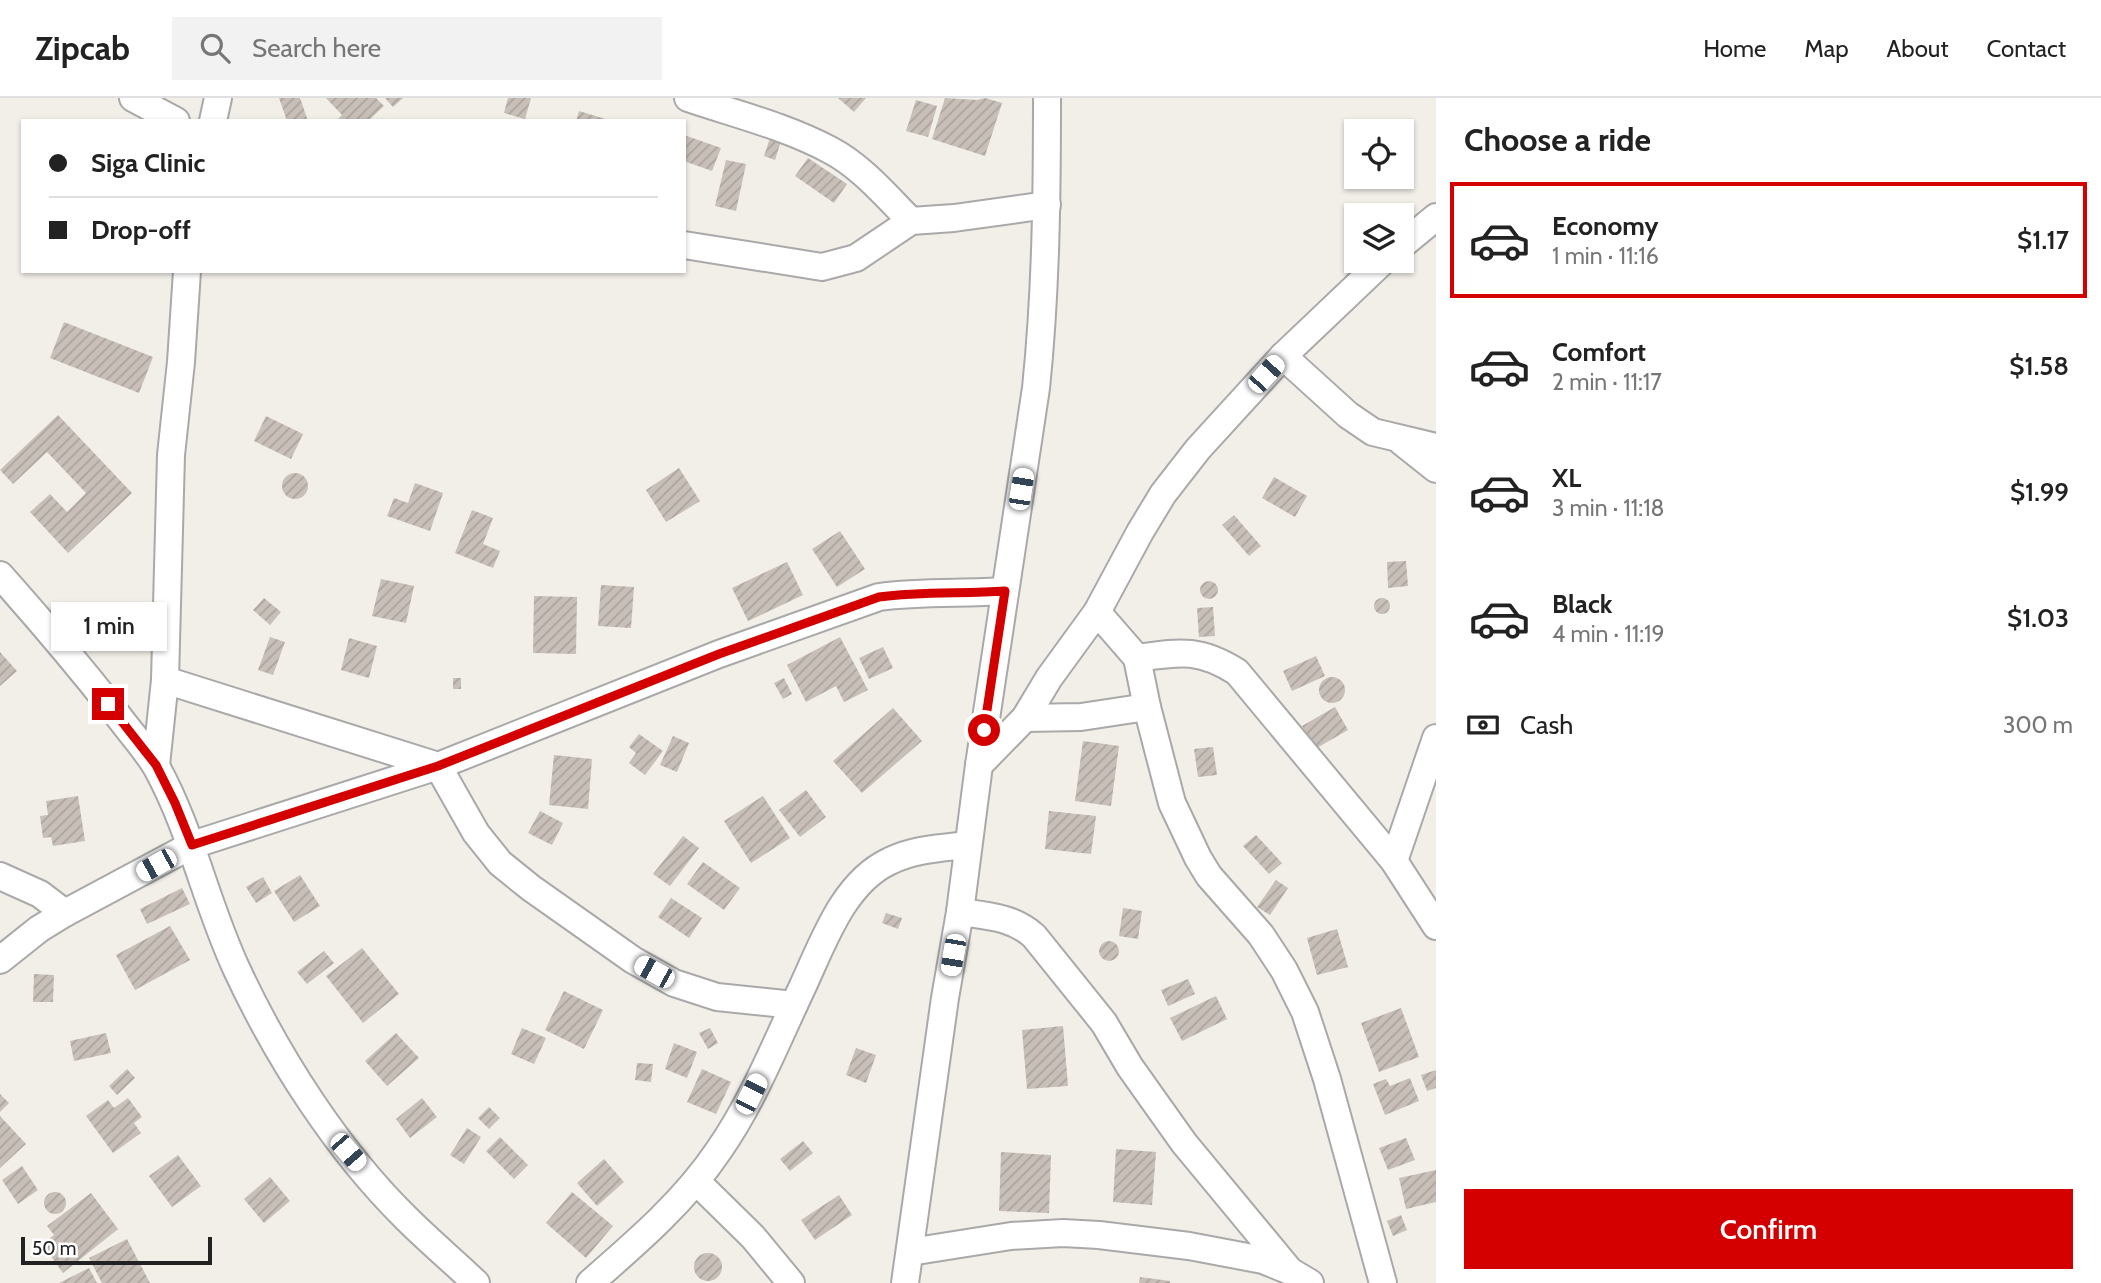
<!DOCTYPE html>
<html lang="en">
<head>
<meta charset="utf-8">
<style>
  :root { --surface:#fff; --page:#f2f2f2; --text:#222; --muted:#767676; --line:#e0e0e0; --accent:#d40000 }
  body { margin:0; font-family:Cabin,sans-serif; background:var(--page); color:var(--text); height:100vh; display:flex; flex-direction:column; font-size:26px; white-space:nowrap }
  * { box-sizing:border-box; margin:0 }
  p { font-size:23px; color:var(--muted) }
  .icon { flex:none; width:38px; height:38px; fill:none; stroke:currentColor; stroke-width:2; stroke-linecap:round; stroke-linejoin:round }
  .map { position:relative; flex:1; overflow:hidden }
  .panel { display:flex; flex-direction:column; background:var(--surface); width:665px }
  .panel>* { flex:none }
  .banner { position:absolute; left:21px; top:21px; width:665px; height:154px; border-radius:0px; box-shadow:0 2px 5px #0004; display:grid; align-content:center; height:154px; padding:0 28px; background:var(--surface) }
  .tools { position:absolute; left:1344px; top:21px; display:grid; gap:14px }
  .tools a { display:grid; place-items:center; width:70px; height:70px; border-radius:0px; background:var(--surface); box-shadow:0 2px 5px #0004; font-size:35px }
  .scale { position:absolute; left:21px; bottom:18px; width:191px; box-sizing:border-box; padding-left:7px; border:4px solid #222; border-top:0; font-size:19px; line-height:24px; white-space:nowrap; color:#222; -webkit-text-stroke:5px #fff; paint-order:stroke }
  .end { position:absolute; width:32px; height:32px; margin:-16px; border:9px solid #d40000; background:#fff; box-shadow:0 0 0 4px #fff }
  .from { border-radius:50% }
  .bubble { position:absolute; height:49px; border-radius:0px; background:var(--surface); box-shadow:0 2px 5px #0004; font-size:23px; font-weight:600; line-height:49px; text-align:center }
  .car { position:absolute; width:21px; height:42px; margin:-21px -10px; border-radius:9px; box-shadow:0 0 5px 2px #0007; background:linear-gradient(#fff 24%,#345 0 40%,#fff 0 76%,#345 0 86%,#fff 0) }
  .banner b { display:flex; align-items:center; gap:24px; height:66px; font-size:26px }
  .banner b+b { border-top:2px solid var(--line) }
  .banner i { width:18px; height:18px; background:var(--text) }
  ul { padding:0; list-style:none }
  li { display:flex; align-items:center; gap:21px; height:116px; margin:0 14px 10px; padding:0 14px; border:4px solid transparent; border-radius:0px }
  li div { flex:1 }
  li b { display:block; font-size:26px }
  li em { font-style:normal; font-weight:600 }
  li.active { border-color:var(--accent) }
  li>.icon { width:63px; height:63px; stroke-width:1.5 }
  h2 { padding:0 28px; font-size:32px; line-height:84px }
  .pay { display:flex; align-items:center; gap:18px; height:77px; padding:0 28px; font-size:26px }
  .pay p { margin-inline-start:auto }
  .action { display:flex; gap:14px; margin-top:auto; padding:14px 28px }
  .action a { flex:1; height:80px; border-radius:0px; background:var(--accent); color:#fff; font-size:28px; font-weight:600; line-height:80px; text-align:center }
  header { display:flex; align-items:center; gap:42px; box-sizing:border-box; height:98px; padding:0 35px; background:var(--surface); border-bottom:2px solid var(--line) }
  header strong { font-size:33px }
  nav { display:flex; gap:38px; margin-inline-start:auto; font-size:24px }
  .search { width:490px; height:63px; background:var(--page); display:flex; align-items:center; gap:18px; box-sizing:border-box; padding:0 24px; border-radius:0px; color:var(--muted); font-size:26px }
  main { display:flex; flex:1; min-height:0 }
  .map>svg:first-child { display:block }
  .building { fill:url(#building-hatch) }
  .lines { fill:none; stroke-linecap:round; stroke-linejoin:round }
  .minor-casing { stroke:#a9a9a9; stroke-width:30 }
  .minor { stroke:#fff; stroke-width:26 }
  .route { stroke:#d40000; stroke-width:9 }
</style>
</head>
<body>
<header>
<strong>Zipcab</strong>
<div class="search"><svg class="icon" aria-label="search" viewBox="0 0 24 24"><circle cx="10" cy="10" r="6"/><path d="M15 15l6 6"/></svg>Search here</div>
<nav><a>Home</a><a>Map</a><a>About</a><a>Contact</a></nav>
</header>
<main>
<div class="map">
<svg width="1436" height="1185" viewBox="0 0 1436 1185">
  <defs>
    <pattern id="building-hatch" width="6" height="6" patternUnits="userSpaceOnUse" patternTransform="scale(1.75)"><rect width="6" height="6" fill="#c7bfb8"/><path d="M-1 1l2-2M0 6l6-6M5 7l2-2" fill="none" stroke="#aba49e"/></pattern>
  </defs>
  <rect width="100%" height="100%" fill="#f2efe9"/>
  <!-- building -->
  <g class="building">
    <polygon points="279,0 300,0 308,23 287,23"/>
    <polygon points="326,0 376,0 384,8 368,23 336,23 342,17"/>
    <polygon points="385,0 403,0 393,9"/>
    <polygon points="508,0 531,0 525,21 504,15"/>
    <polygon points="838,0 866,0 854,14"/>
    <polygon points="945,0 977,2 985,0 1002,5 985,58 932,41"/>
    <polygon points="916,2 937,8 928,39 906,33"/>
    <polygon points="579,13 609,22 609,23 576,23"/>
    <polygon points="684,37 721,50 712,73 684,63"/>
    <polygon points="770,40 781,43 775,62 764,58"/>
    <polygon points="808,60 847,86 834,105 795,78"/>
    <polygon points="726,62 746,66 736,113 715,108"/>
    <polygon points="64,224 153,259 139,295 50,260"/>
    <polygon points="58,317 132,395 68,455 30,414 50,396 67,414 86,395 47,354 13,386 0,372"/>
    <polygon points="266,318 303,336 291,361 254,343"/>
    <polygon points="679,370 700,403 666,424 646,392"/>
    <circle cx="295" cy="388" r="13"/>
    <polygon points="1274,379 1307,398 1295,419 1262,400"/>
    <polygon points="415,385 443,395 430,433 387,418 394,400 408,405"/>
    <polygon points="472,412 493,420 483,446 500,453 493,470 455,455"/>
    <polygon points="1234,417 1261,448 1249,458 1222,427"/>
    <polygon points="840,433 865,471 837,489 812,451"/>
    <polygon points="1406,463 1408,488 1388,490 1387,464"/>
    <polygon points="787,464 803,497 748,523 732,490"/>
    <polygon points="381,481 414,488 406,525 372,518"/>
    <circle cx="1209" cy="492" r="9"/>
    <polygon points="601,487 634,489 631,530 598,528"/>
    <polygon points="534,498 577,499 576,556 533,555"/>
    <circle cx="1382" cy="508" r="8"/>
    <polygon points="264,500 281,514 270,527 253,512"/>
    <polygon points="1213,509 1215,538 1199,539 1197,510"/>
    <polygon points="270,539 285,544 273,577 258,572"/>
    <polygon points="840,539 868,592 844,604 836,588 806,604 787,567"/>
    <polygon points="349,540 377,548 369,580 341,572"/>
    <polygon points="883,549 893,570 869,581 859,560"/>
    <polygon points="0,554 17,573 0,588"/>
    <polygon points="1316,558 1325,578 1292,593 1283,573"/>
    <circle cx="1332" cy="592" r="13"/>
    <rect x="453" y="580" width="8" height="11"/>
    <polygon points="784,580 792,596 783,601 774,585"/>
    <polygon points="1335,609 1348,632 1315,651 1302,628"/>
    <polygon points="893,610 922,643 862,695 833,663"/>
    <polygon points="639,636 663,653 645,677 629,665 636,655 629,649"/>
    <polygon points="673,638 689,645 677,674 660,667"/>
    <polygon points="1083,643 1119,648 1111,708 1075,703"/>
    <polygon points="1213,649 1217,677 1198,679 1194,651"/>
    <polygon points="554,657 592,661 588,711 549,707"/>
    <polygon points="806,692 826,719 800,739 779,712"/>
    <polygon points="78,698 85,743 53,748 51,739 43,740 40,718 48,717 46,703"/>
    <polygon points="763,698 790,740 751,765 724,723"/>
    <polygon points="540,713 563,725 552,747 528,735"/>
    <polygon points="1049,713 1096,718 1091,756 1045,751"/>
    <polygon points="1256,737 1282,765 1269,776 1243,748"/>
    <polygon points="683,738 699,750 670,788 653,776"/>
    <polygon points="703,764 740,790 724,812 687,786"/>
    <polygon points="300,777 320,808 294,824 274,793"/>
    <polygon points="263,779 272,795 256,805 246,789"/>
    <polygon points="1276,782 1288,790 1270,817 1257,809"/>
    <polygon points="182,790 190,806 147,826 140,811"/>
    <polygon points="671,800 702,820 689,840 658,819"/>
    <polygon points="1123,810 1142,813 1138,841 1119,838"/>
    <polygon points="886,815 902,820 898,831 882,825"/>
    <polygon points="170,828 190,862 135,892 116,857"/>
    <polygon points="1337,831 1348,869 1317,877 1307,840"/>
    <circle cx="1109" cy="853" r="10"/>
    <polygon points="362,850 399,896 363,925 326,878"/>
    <polygon points="324,853 334,865 307,886 297,874"/>
    <polygon points="34,876 54,877 53,904 33,904"/>
    <polygon points="1188,881 1195,896 1168,908 1161,892"/>
    <polygon points="564,893 603,912 584,951 545,932"/>
    <polygon points="1216,898 1227,921 1182,943 1170,920"/>
    <polygon points="1401,910 1419,959 1379,974 1361,925"/>
    <polygon points="1063,928 1068,988 1027,991 1022,932"/>
    <polygon points="522,930 546,940 534,966 511,956"/>
    <polygon points="710,930 718,945 708,951 699,935"/>
    <polygon points="106,935 111,955 74,963 70,943"/>
    <polygon points="396,935 419,960 387,988 365,963"/>
    <polygon points="674,945 697,954 687,980 665,971"/>
    <polygon points="856,950 876,957 866,985 846,977"/>
    <polygon points="637,965 653,966 651,984 635,982"/>
    <polygon points="127,971 135,980 117,997 109,988"/>
    <polygon points="702,971 731,984 716,1016 687,1004"/>
    <polygon points="1436,972 1436,990 1427,993 1421,977"/>
    <polygon points="1410,980 1419,1003 1385,1017 1373,986 1386,981 1390,988"/>
    <polygon points="0,996 9,1005 0,1014"/>
    <polygon points="128,1000 142,1019 134,1025 141,1035 113,1055 86,1018 108,1002 114,1010"/>
    <polygon points="422,1000 437,1019 410,1040 396,1021"/>
    <polygon points="489,1009 500,1020 489,1031 478,1020"/>
    <polygon points="0,1018 26,1046 0,1070"/>
    <polygon points="467,1030 481,1039 464,1066 450,1057"/>
    <polygon points="500,1039 528,1067 514,1081 486,1053"/>
    <polygon points="1406,1040 1415,1062 1388,1072 1379,1050"/>
    <polygon points="803,1043 813,1055 790,1073 780,1061"/>
    <polygon points="1116,1051 1156,1054 1152,1107 1113,1104"/>
    <polygon points="1001,1054 1051,1057 1049,1115 999,1113"/>
    <polygon points="178,1057 201,1088 172,1109 149,1078"/>
    <polygon points="604,1061 624,1084 597,1108 577,1085"/>
    <polygon points="22,1068 38,1092 18,1106 2,1082"/>
    <polygon points="1436,1072 1436,1104 1406,1111 1399,1080"/>
    <polygon points="270,1079 290,1103 264,1125 244,1101"/>
    <polygon points="572,1094 613,1128 586,1160 546,1125"/>
    <circle cx="55" cy="1105" r="11"/>
    <polygon points="91,1095 118,1131 63,1175 42,1146 54,1137 47,1128"/>
    <polygon points="839,1097 852,1117 815,1142 801,1122"/>
    <polygon points="1401,1117 1407,1132 1393,1138 1387,1123"/>
    <polygon points="127,1141 150,1185 102,1185 89,1160"/>
    <circle cx="708" cy="1169" r="14"/>
    <polygon points="89,1170 97,1185 59,1185"/>
    <polygon points="1140,1179 1170,1183 1170,1185 1139,1185"/>
  </g>
  <g class="lines">
    <defs>
      <g id="minor">
        <polyline points="133,0 176,23"/>
        <path d="M688,0C735,16 785,28 830,52C861,68 886,98 911,123"/>
        <polyline points="213,23 218,0"/>
        <polyline points="684,147 822,169 856,160 911,123 954,120 1047,107"/>
        <polyline points="1402,147 1436,119"/>
        <polyline points="1283,258 1348,317 1373,334 1436,349"/>
        <polyline points="1402,344 1436,371"/>
        <path d="M0,477C40,522 79,568 116,615C129,633 146,651 157,670C192,734 206,806 237,872C278,960 337,1052 406,1120C429,1143 453,1163 476,1185"/>
        <polyline points="1097,514 1137,560 1147,609 1172,705 1198,760 1209,778 1261,837 1284,872 1305,914 1327,981 1383,1185"/>
        <path d="M1137,560C1180,554 1199,550 1237,574L1394,763L1436,828"/>
        <polyline points="165,582 438,668 476,735 500,765 531,790 633,862 674,885 717,899 794,907"/>
        <polyline points="1025,620 1081,619 1147,609"/>
        <polyline points="156,667 165,582 171,357 181,264 187,173"/>
        <polyline points="979,667 1025,620 1049,580 1097,514 1140,434 1163,396 1198,351 1283,258 1383,163"/>
        <polyline points="1394,763 1436,640"/>
        <polyline points="0,778 40,796 65,815"/>
        <path d="M960,814C988,818 1013,819 1034,838L1104,925L1130,969L1184,1045L1290,1173"/>
        <path d="M0,862L39,831L65,815L192,747L438,668L719,556L879,499C921,493 963,496 1005,493"/>
        <polyline points="696,1083 753,1139 791,1185"/>
        <polyline points="910,1154 1011,1138 1063,1135 1099,1137 1189,1148 1263,1162 1290,1173 1310,1185"/>
        <path d="M590,1185C636,1145 685,1103 719,1052C753,1003 776,945 801,892C822,848 842,785 890,763C914,751 941,750 967,747"/>
        <path d="M905,1185L945,900L960,814L979,667L1036,290C1046,194 1047,97 1047,0"/>
      </g>
    </defs>
    <!-- minor casing -->
    <use href="#minor" class="minor-casing"/>
    <!-- minor -->
    <use href="#minor" class="minor"/>
  </g>
  <g class="lines">
    <!-- route -->
    <path class="route" d="M108,606L156,667L175,705L192,747L438,668L719,556L879,499C921,493 963,496 1005,493L984,632"/>
  </g>
</svg>
<div class="tools">
<a><svg class="icon" aria-label="locate" viewBox="0 0 24 24"><circle cx="12" cy="12" r="6"/><path d="M12 2v4M12 18v4M2 12h4M18 12h4"/></svg></a>
<a><svg class="icon" aria-label="layers" viewBox="0 0 24 24"><path d="M12 4l9 5-9 5-9-5zM3 14l9 5 9-5"/></svg></a>
</div>
<div class="scale">50 m</div>
<i class="end from" style="left:984px;top:632px"></i>
<i class="end" style="left:108px;top:606px"></i>
<div class="bubble" style="left:51px;top:504px;width:116px">1 min</div>
<i class="car" style="left:1266px;top:276px;rotate:42deg"></i>
<i class="car" style="left:1021px;top:391px;rotate:9deg"></i>
<i class="car" style="left:156px;top:767px;rotate:241deg"></i>
<i class="car" style="left:953px;top:857px;rotate:190deg"></i>
<i class="car" style="left:654px;top:874px;rotate:299deg"></i>
<i class="car" style="left:751px;top:996px;rotate:27deg"></i>
<i class="car" style="left:348px;top:1054px;rotate:139deg"></i>
<div class="banner">
<b><i class="from"></i>Siga Clinic</b>
<b><i></i>Drop-off</b>
</div>
</div>
<section class="panel">
<h2>Choose a ride</h2>
<ul>
<li class="active"><svg class="icon" aria-label="car" viewBox="0 0 24 24"><path d="M5 17H2v-5l4-1 3-4h7l3 4 3 1v5h-3M9 17h6M6 11h13"/><circle cx="7" cy="17" r="2"/><circle cx="17" cy="17" r="2"/></svg><div><b>Economy</b><p>1 min · 11:16</p></div><em>$1.17</em></li>
<li><svg class="icon" aria-label="car" viewBox="0 0 24 24"><path d="M5 17H2v-5l4-1 3-4h7l3 4 3 1v5h-3M9 17h6M6 11h13"/><circle cx="7" cy="17" r="2"/><circle cx="17" cy="17" r="2"/></svg><div><b>Comfort</b><p>2 min · 11:17</p></div><em>$1.58</em></li>
<li><svg class="icon" aria-label="car" viewBox="0 0 24 24"><path d="M5 17H2v-5l4-1 3-4h7l3 4 3 1v5h-3M9 17h6M6 11h13"/><circle cx="7" cy="17" r="2"/><circle cx="17" cy="17" r="2"/></svg><div><b>XL</b><p>3 min · 11:18</p></div><em>$1.99</em></li>
<li><svg class="icon" aria-label="car" viewBox="0 0 24 24"><path d="M5 17H2v-5l4-1 3-4h7l3 4 3 1v5h-3M9 17h6M6 11h13"/><circle cx="7" cy="17" r="2"/><circle cx="17" cy="17" r="2"/></svg><div><b>Black</b><p>4 min · 11:19</p></div><em>$1.03</em></li>
</ul>
<div class="pay"><svg class="icon" aria-label="cash" viewBox="0 0 24 24"><path d="M3 7h18v10H3z"/><circle cx="12" cy="12" r="2"/></svg>Cash<p>300 m</p></div>
<div class="action"><a>Confirm</a></div>
</section>
</main>
</body>
</html>
